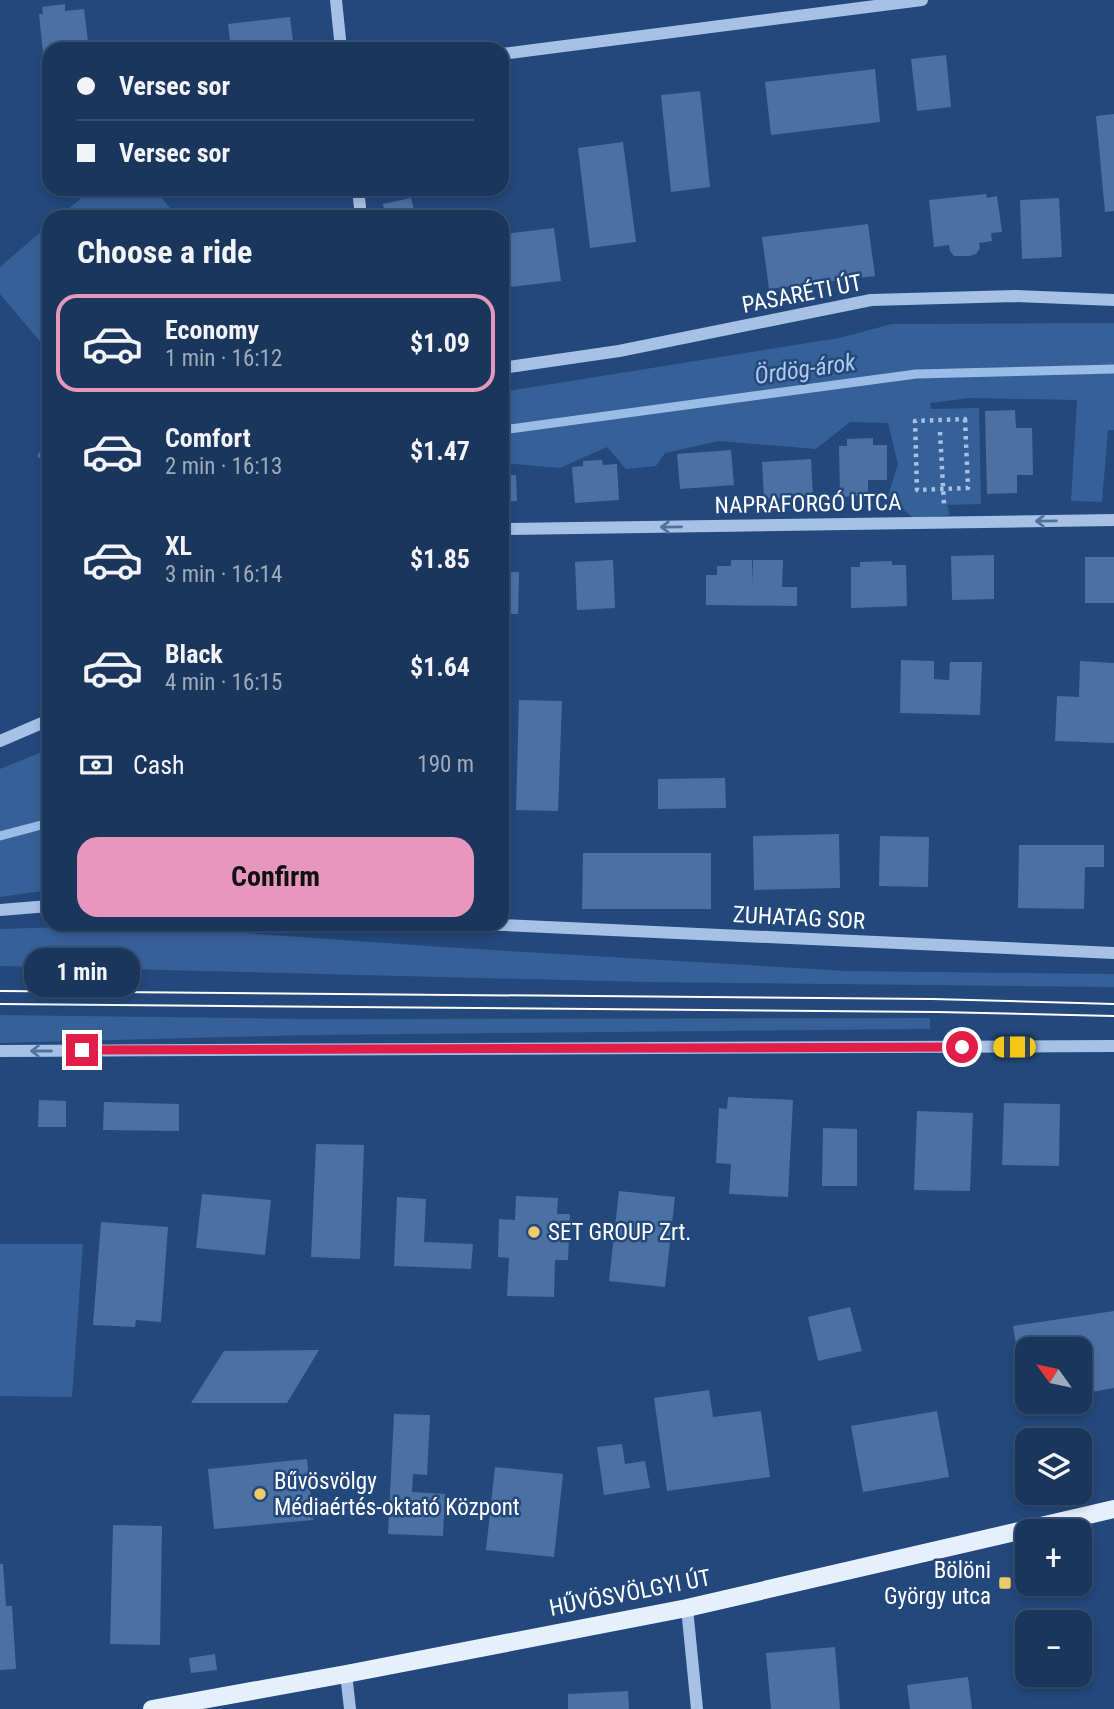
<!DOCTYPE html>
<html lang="en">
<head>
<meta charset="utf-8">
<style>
  :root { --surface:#1a365c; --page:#274165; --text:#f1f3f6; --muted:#9fabbb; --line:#385072; --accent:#e797bd }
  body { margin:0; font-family:"Roboto Condensed",sans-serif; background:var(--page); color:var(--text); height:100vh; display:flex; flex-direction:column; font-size:26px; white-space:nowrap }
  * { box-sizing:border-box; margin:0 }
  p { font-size:23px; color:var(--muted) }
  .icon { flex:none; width:38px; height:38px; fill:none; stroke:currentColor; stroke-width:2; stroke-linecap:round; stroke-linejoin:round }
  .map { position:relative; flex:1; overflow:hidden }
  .drawer { position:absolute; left:42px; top:210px; width:467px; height:721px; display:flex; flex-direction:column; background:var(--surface); border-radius:21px; box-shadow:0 4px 10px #0003,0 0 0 2px var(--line) }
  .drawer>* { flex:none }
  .top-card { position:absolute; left:42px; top:42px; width:467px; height:154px; border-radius:21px; box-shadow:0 4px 10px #0003,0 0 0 2px var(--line); display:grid; align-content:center; height:154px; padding:0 35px; background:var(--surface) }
  .needle { width:46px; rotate:303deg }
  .fabs { position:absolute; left:1015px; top:1337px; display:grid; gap:14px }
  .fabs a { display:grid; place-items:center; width:77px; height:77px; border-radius:14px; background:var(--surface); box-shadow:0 4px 10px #0003,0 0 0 2px var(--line); font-size:35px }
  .end { position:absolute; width:32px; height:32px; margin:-16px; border:9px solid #e11d48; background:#fff; box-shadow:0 0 0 4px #fff }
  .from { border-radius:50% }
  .bubble { position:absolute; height:49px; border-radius:21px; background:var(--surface); box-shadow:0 4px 10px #0003,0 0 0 2px var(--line); font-size:23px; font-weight:700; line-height:49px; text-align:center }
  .car { position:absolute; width:21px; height:42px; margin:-21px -10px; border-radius:9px; box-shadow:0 0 5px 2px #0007; background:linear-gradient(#f5c518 24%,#345 0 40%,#f5c518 0 76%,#345 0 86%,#f5c518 0) }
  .top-card b { display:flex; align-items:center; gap:24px; height:66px; font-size:26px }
  .top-card b+b { border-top:2px solid var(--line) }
  .top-card i { width:18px; height:18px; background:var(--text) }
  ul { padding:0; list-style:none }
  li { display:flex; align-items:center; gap:21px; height:98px; margin:0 14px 10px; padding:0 21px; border:4px solid transparent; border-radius:21px }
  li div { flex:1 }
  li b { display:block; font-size:26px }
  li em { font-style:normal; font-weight:700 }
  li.active { border-color:var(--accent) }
  li>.icon { width:63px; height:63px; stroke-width:1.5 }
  h2 { padding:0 35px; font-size:32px; line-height:84px }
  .pay { display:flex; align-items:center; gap:18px; height:77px; padding:0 35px; font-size:26px }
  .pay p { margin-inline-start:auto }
  .cta { display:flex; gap:14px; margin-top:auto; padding:14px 35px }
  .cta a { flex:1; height:80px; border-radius:21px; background:var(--accent); color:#111; font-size:28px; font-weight:700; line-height:80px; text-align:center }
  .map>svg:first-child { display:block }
  .green { fill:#366198 }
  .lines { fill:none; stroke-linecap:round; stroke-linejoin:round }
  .stream { stroke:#9abce6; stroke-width:9 }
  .building { fill:#4b71a4 }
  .path { stroke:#a6c1e5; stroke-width:4.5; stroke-dasharray:3.5 5; stroke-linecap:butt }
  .minor { stroke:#a6c1e5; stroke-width:12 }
  .major { stroke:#e6effc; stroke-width:18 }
  .tram { stroke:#fff; stroke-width:2 }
  .oneway { stroke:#5172a0 }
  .route { stroke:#e11d48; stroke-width:9 }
  .poi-dot { fill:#f0cb69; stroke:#23487b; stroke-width:2.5 }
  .labels { text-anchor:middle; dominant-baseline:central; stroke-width:5; stroke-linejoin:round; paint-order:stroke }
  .street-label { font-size:23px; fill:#fff; stroke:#23487b }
  .poi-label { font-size:23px; fill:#fff; stroke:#23487b; text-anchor:start }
  .water-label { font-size:24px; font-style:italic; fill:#b1cbed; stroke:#23487b }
</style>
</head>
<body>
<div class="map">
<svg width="1114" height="1709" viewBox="0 0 1114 1709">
  <rect width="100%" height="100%" fill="#23487b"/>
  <!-- green -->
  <g class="green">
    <polygon points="92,189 154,189 178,217 59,217"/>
    <polygon points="49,225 49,352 0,294 0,267"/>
    <polygon points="1114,323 1114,430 1108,430 1102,502 1071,501 1077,400 970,398 930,403 931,409 979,408 981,504 947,505 950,515 914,519 888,496 898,464 888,423 850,422 816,449 719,441 665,453 656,466 626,469 607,447 560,468 502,463 502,392 839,338 892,324"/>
    <polygon points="49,749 49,890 0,897 0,769"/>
    <polygon points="132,925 442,947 847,971 1114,974 1114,987 645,982 0,966 0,929"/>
    <polygon points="0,1015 307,1019 930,1018 930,1029 309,1035 0,1043"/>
    <polygon points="0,1244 83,1244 72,1397 0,1396"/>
  </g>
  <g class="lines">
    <!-- stream -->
    <g class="stream">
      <polyline points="502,430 916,374 1114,369"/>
      <polyline points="0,836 49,823"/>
    </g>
  </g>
  <!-- building -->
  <g class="building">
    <polygon points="65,4 65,11 84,9 89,49 49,49 49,87 47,87 46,82 42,82 40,63 44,63 39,14 43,14 42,7"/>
    <polygon points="290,17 294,49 231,49 228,24"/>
    <polygon points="946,55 951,107 917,111 911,59"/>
    <polygon points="875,69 880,122 771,135 765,82"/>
    <polygon points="700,91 710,187 671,192 661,95"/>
    <polygon points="1114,114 1114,211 1105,212 1096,116"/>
    <polygon points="623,142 636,242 590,248 578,148"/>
    <polygon points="986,194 987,198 997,196 1002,232 991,233 992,241 979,243 980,248 976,254 969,256 954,256 950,251 949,245 934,247 929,200"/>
    <polygon points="411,198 416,217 386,217 383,204"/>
    <polygon points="1059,198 1062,257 1022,259 1020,200"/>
    <polygon points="868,224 875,276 769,289 762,237"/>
    <polygon points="554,228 561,281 510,287 504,234"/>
    <polygon points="1015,410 1016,428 1032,428 1033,475 1017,475 1017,493 987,494 985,411"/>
    <polygon points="49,438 49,466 37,456"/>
    <polygon points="873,438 873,445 887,445 887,480 868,480 868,496 840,497 839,446 847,446 847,439"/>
    <polygon points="731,450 734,485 680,489 677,454"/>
    <polygon points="811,459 813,497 764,499 762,462"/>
    <polygon points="602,460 603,465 617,464 619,500 575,503 572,467 583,466 583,461"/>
    <polygon points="502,475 516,475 517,501 502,502"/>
    <polygon points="994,555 994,599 952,600 951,556"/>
    <rect x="1085" y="557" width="29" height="46"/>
    <polygon points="613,560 615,608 577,610 575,562"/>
    <polygon points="731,560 752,560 753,586 753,560 783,560 782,587 797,587 797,606 706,605 706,575 717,575 717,566 731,566"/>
    <polygon points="892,561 892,565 906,565 907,606 851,608 851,567 860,567 860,562"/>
    <polygon points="502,572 519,572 518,614 502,614"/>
    <polygon points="901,660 934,661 934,679 949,680 950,662 982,662 980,715 900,713"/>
    <polygon points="1080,661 1114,663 1114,743 1055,741 1057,696 1079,697"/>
    <polygon points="519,700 562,701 558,811 516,810"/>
    <polygon points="725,778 726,808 658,809 658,779"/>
    <polygon points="839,834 840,888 754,890 753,836"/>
    <polygon points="880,836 929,837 928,887 879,886"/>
    <polygon points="1019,845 1104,845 1104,867 1085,867 1084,909 1018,908"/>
    <polygon points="583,853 711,853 711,909 582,909"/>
    <polygon points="728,1097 793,1100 788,1197 729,1194 731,1164 716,1163 719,1108 727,1109"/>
    <polygon points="39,1100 66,1101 66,1127 38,1127"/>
    <polygon points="104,1102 179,1104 179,1131 103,1130"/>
    <polygon points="1004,1103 1060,1104 1059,1166 1002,1165"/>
    <polygon points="917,1111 973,1113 970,1191 914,1190"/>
    <polygon points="823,1128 857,1129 857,1186 822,1186"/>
    <polygon points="316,1144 364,1145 360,1259 311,1257"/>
    <polygon points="619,1191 675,1197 665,1287 609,1281"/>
    <polygon points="202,1194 271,1200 265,1255 196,1248"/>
    <polygon points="516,1196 558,1198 557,1214 570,1214 568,1260 555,1260 554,1297 507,1296 509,1258 498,1257 499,1219 515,1220"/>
    <polygon points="397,1197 426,1199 424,1242 473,1244 471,1269 394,1266"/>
    <polygon points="101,1222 168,1227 161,1322 136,1320 135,1327 93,1325"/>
    <polygon points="850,1307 862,1351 818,1361 808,1317"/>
    <polygon points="1114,1311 1114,1388 1080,1394 1080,1349 1027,1349 1026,1405 1013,1326"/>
    <polygon points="319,1350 287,1403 191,1403 224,1351"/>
    <polygon points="709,1390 713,1417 761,1411 770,1477 667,1491 654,1398"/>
    <polygon points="937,1411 949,1477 863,1492 851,1426"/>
    <polygon points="394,1414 430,1415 427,1475 413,1474 412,1492 445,1494 443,1536 388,1534"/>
    <polygon points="622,1444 625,1464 645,1461 650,1488 604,1495 597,1447"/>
    <polygon points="307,1459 313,1520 214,1529 208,1469"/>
    <polygon points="495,1467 563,1474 554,1557 486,1550"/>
    <polygon points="113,1525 162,1526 160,1645 110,1644"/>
    <polygon points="0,1564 3,1564 6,1606 12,1606 16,1669 0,1670"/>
    <polygon points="835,1647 840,1709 771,1709 766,1653"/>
    <polygon points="215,1654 217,1670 191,1673 189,1658"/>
    <polygon points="968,1677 972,1709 910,1709 907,1685"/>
    <polygon points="628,1691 629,1709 568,1709 568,1694"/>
  </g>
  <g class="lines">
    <!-- path -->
    <g class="path">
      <polygon points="965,419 968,488 917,490 915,421"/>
      <polyline points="940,432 944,504"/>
    </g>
    <!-- minor -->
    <g class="minor">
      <polyline points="336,0 341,49"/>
      <polyline points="502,54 922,0"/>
      <polyline points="358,189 361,217"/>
      <polyline points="502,368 619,351 871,300 1015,296 1114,300"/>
      <polyline points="502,529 1114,520"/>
      <polyline points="0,741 49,720"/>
      <polyline points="0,910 49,906"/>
      <polyline points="483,924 1114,953"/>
      <polyline points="0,1051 1114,1046"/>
      <polyline points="687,1608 697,1709"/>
      <polyline points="346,1674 350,1709"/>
    </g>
    <!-- major -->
    <polyline class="major" points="152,1709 346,1674 687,1608 1114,1509"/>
    <!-- tram -->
    <g class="tram">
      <polyline points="0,991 932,999 1114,1004"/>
      <polyline points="0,1004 937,1012 1114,1016"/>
    </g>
  </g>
  <!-- one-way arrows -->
  <defs><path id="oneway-shaft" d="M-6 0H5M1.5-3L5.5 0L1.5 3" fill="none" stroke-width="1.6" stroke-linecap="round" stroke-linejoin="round" transform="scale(1.75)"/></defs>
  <g class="oneway">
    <use href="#oneway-shaft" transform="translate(1046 521) rotate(179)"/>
    <use href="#oneway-shaft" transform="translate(671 527) rotate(179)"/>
    <use href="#oneway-shaft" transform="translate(41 1051) rotate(180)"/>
  </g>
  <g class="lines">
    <!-- route -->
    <polyline class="route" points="82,1050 962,1047"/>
  </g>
  <!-- markers -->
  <g class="poi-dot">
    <circle cx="534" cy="1232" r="7"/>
    <circle cx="260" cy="1494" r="7"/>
    <rect x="998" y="1576" width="14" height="14" rx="3.5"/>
  </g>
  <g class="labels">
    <!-- street labels -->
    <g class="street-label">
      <text transform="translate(802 294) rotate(-11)">PASARÉTI ÚT</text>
      <text transform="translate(808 504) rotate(-1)">NAPRAFORGÓ UTCA</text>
      <text transform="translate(799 918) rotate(3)">ZUHATAG SOR</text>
      <text transform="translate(630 1593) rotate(-11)">HŰVÖSVÖLGYI ÚT</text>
    </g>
    <!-- poi labels -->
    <g class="poi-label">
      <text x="548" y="1232">SET GROUP Zrt.</text>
      <text x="274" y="1481">Bűvösvölgy<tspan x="274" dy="26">Médiaértés-oktató Központ</tspan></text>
      <text x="991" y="1570" text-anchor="end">Bölöni<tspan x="991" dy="26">György utca</tspan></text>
    </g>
    <!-- water labels -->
    <g class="water-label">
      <text transform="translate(805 369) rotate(-8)">Ördög-árok</text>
    </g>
  </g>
</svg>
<div class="fabs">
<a><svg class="needle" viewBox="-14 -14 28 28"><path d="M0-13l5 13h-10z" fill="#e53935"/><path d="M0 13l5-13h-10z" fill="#9fabbb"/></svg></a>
<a><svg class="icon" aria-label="layers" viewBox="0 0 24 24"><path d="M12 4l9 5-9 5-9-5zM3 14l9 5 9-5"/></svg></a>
<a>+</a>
<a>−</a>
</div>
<i class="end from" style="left:962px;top:1047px"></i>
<i class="end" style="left:82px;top:1050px"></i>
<div class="bubble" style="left:24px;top:948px;width:116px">1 min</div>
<i class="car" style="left:1014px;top:1047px;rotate:270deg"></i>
<div class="top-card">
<b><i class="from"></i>Versec sor</b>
<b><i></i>Versec sor</b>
</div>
<section class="drawer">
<h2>Choose a ride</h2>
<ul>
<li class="active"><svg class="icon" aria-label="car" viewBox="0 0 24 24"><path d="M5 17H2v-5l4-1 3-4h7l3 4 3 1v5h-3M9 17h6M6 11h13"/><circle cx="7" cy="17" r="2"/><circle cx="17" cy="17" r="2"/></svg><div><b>Economy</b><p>1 min · 16:12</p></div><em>$1.09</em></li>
<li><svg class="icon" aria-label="car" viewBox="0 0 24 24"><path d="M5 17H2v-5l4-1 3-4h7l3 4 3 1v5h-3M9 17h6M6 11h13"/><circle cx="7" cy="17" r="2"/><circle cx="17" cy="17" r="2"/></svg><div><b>Comfort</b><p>2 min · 16:13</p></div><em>$1.47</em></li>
<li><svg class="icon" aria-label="car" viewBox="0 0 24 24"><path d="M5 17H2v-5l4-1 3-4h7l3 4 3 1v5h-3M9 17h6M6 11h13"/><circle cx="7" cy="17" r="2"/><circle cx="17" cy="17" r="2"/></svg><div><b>XL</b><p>3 min · 16:14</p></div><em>$1.85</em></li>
<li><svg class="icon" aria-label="car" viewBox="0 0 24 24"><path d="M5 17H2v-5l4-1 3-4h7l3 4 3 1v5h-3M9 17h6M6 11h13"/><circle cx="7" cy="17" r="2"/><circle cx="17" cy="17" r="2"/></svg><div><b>Black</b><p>4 min · 16:15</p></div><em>$1.64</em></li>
</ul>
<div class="pay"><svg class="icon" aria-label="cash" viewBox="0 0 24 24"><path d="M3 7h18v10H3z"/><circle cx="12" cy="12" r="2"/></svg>Cash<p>190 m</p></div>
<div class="cta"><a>Confirm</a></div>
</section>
</div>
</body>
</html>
